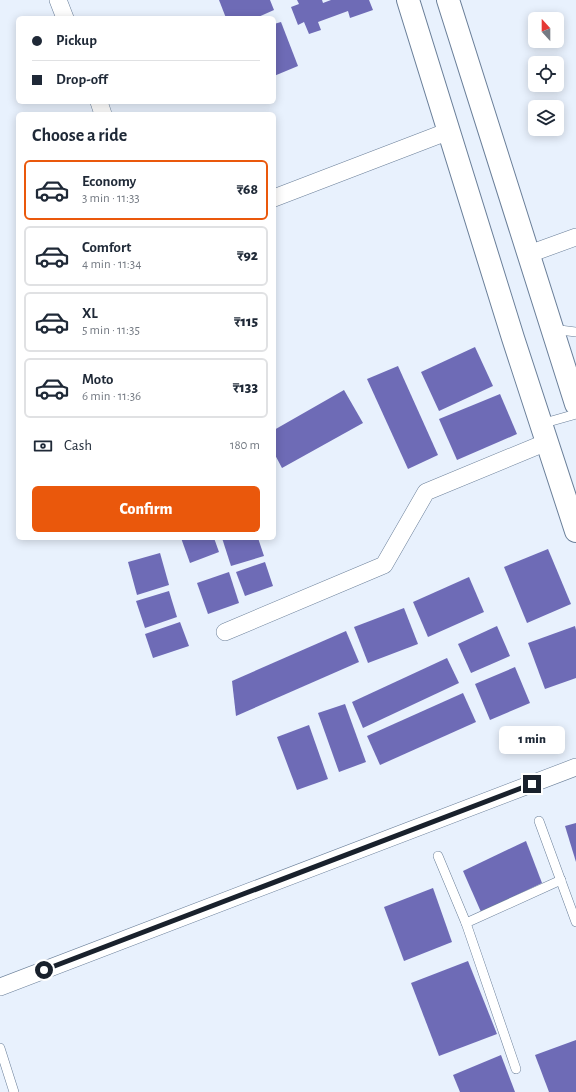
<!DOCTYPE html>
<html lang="en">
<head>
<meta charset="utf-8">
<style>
  :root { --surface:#fff; --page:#f6f6f7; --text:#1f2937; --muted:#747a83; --line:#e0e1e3; --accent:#ea580c }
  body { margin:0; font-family:"Alegreya Sans",sans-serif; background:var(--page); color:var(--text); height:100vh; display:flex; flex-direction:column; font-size:15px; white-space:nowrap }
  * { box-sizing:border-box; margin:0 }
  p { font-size:13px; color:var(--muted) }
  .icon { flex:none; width:22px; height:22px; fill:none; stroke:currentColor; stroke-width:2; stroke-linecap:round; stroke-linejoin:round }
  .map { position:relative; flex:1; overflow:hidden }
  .details { position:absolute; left:16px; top:112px; width:260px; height:428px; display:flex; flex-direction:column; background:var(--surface); border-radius:6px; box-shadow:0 2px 10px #0003 }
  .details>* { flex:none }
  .hud { position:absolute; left:16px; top:16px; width:260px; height:88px; border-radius:6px; box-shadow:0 2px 10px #0003; display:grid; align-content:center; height:88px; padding:0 16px; background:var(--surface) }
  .needle { width:26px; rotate:339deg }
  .buttons { position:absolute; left:528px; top:12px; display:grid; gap:8px }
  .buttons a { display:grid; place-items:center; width:36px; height:36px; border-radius:6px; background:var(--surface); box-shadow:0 2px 10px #0003; font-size:20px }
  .end { position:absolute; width:18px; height:18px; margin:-9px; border:5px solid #19212c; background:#fff; box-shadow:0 0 0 2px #fff }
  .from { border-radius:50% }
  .bubble { position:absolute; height:28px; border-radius:6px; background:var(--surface); box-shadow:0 2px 10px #0003; font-size:13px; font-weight:800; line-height:28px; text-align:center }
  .hud b { display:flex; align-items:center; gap:14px; height:38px; font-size:15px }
  .hud b+b { border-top:1px solid var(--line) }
  .hud i { width:10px; height:10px; background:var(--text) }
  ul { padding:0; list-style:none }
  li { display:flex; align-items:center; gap:12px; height:60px; margin:0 8px 6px; padding:0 8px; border:2px solid var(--line); border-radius:6px }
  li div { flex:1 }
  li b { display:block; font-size:15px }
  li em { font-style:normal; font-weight:800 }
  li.on { border-color:var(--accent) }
  li>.icon { width:36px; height:36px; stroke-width:1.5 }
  h2 { padding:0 16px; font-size:18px; line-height:48px }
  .pay { display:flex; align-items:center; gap:10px; height:44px; padding:0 16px; font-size:15px }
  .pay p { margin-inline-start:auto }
  .action { display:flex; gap:8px; margin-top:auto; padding:8px 16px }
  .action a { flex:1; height:46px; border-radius:6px; background:var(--accent); color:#fff; font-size:16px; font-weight:800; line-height:46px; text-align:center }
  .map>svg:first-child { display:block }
  .building { fill:#6e6bb6 }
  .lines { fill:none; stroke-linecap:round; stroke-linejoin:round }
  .service-casing { stroke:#6a7f99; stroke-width:10 }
  .minor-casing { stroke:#6a7f99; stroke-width:18 }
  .secondary-casing { stroke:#6a7f99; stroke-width:24 }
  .service { stroke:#fff; stroke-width:9 }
  .minor { stroke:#fff; stroke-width:17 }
  .secondary { stroke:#fff; stroke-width:22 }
  .route { stroke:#19212c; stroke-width:5 }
</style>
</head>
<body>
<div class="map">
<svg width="576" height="1092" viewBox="0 0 576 1092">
  <rect width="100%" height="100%" fill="#e8f1fd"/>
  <!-- building -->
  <g class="building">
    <polygon points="219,0 270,0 274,10 256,18 226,18"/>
    <polygon points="297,0 322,0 323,3 331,0 369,0 373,10 350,18 348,11 318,22 321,30 309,34 304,22 298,25 291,7 299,4"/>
    <polygon points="281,22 298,66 274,76 274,24"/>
    <polygon points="475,347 493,386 439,411 421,372"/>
    <polygon points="398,366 438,455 408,469 367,379"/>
    <polygon points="344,390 363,423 282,468 274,453 274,430"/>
    <polygon points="500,394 517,434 457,460 439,419"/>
    <polygon points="181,538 214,538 219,552 190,563"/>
    <polygon points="222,538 258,538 264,556 231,566"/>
    <polygon points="548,549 571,604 527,623 504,567"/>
    <polygon points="160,553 169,585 137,595 128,562"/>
    <polygon points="265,562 273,586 245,596 236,572"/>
    <polygon points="229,572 239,603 208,614 197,583"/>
    <polygon points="469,577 484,612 428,637 413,602"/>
    <polygon points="169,591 177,617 145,628 136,601"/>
    <polygon points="404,608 418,644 368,663 354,627"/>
    <polygon points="180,622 189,646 153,658 145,634"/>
    <polygon points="497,626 510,656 471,673 458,644"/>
    <polygon points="575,626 576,630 576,678 545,689 528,643"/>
    <polygon points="346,631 359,662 236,716 232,681"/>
    <polygon points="447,658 459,683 363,728 352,702"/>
    <polygon points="515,667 530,703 490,720 475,684"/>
    <polygon points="463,693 476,722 380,765 367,736"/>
    <polygon points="345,704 366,762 339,772 318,713"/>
    <polygon points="309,725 328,779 297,790 277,737"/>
    <polygon points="576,823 576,862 565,826"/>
    <polygon points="526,841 542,883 481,912 463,871"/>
    <polygon points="433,888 452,942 404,961 384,907"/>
    <polygon points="468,961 497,1034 439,1056 411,983"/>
    <polygon points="576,1040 576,1092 549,1092 535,1055"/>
    <polygon points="501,1055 515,1092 460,1092 453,1075"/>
  </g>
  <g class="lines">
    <defs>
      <g id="service">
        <polyline points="552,329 576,332"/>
        <polyline points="541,424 576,414"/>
        <polyline points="539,821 576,922"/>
        <polyline points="438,856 466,923 561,880"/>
        <polyline points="466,923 516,1069"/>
        <polyline points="0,1048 14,1092"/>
      </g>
      <g id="minor">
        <polyline points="58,0 65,18"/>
        <polyline points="99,102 103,114"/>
        <polyline points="274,198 449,131"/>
        <polyline points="529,254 576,237"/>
        <polyline points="225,632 384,565 426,492 547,442"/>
        <polyline points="0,987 576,767"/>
      </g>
      <g id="secondary">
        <polyline points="408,0 513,338 576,531"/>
        <polyline points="448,0 576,404"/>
      </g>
    </defs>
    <!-- service casing -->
    <use href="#service" class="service-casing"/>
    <!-- minor casing -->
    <use href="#minor" class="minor-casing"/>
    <!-- secondary casing -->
    <use href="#secondary" class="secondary-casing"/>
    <!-- service -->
    <use href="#service" class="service"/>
    <!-- minor -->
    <use href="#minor" class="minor"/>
    <!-- secondary -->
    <use href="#secondary" class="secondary"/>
  </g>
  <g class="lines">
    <!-- route -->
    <polyline class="route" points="44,970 532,784"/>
  </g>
</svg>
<div class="buttons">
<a><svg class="needle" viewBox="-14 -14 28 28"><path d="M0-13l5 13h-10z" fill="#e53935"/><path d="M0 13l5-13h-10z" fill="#747a83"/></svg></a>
<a><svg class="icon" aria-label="locate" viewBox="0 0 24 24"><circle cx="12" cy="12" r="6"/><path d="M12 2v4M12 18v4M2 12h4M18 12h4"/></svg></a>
<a><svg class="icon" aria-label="layers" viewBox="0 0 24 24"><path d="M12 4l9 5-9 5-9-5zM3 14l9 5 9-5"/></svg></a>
</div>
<i class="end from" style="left:44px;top:970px"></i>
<i class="end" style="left:532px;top:784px"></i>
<div class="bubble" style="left:499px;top:726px;width:66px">1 min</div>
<div class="hud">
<b><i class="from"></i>Pickup</b>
<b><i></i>Drop-off</b>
</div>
<section class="details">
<h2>Choose a ride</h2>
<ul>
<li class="on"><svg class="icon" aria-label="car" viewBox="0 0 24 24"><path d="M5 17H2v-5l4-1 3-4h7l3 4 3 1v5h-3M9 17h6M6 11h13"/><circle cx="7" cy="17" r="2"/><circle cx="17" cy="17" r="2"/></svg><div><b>Economy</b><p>3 min · 11:33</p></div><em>₹68</em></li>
<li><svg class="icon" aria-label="car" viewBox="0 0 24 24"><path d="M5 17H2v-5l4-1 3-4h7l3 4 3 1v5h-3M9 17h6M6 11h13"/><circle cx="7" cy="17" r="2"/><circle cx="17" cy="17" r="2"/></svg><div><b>Comfort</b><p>4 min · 11:34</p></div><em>₹92</em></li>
<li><svg class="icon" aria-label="car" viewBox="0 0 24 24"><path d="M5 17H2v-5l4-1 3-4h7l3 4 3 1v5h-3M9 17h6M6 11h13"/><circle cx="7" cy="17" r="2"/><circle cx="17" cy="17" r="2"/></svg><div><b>XL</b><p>5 min · 11:35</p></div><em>₹115</em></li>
<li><svg class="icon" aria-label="car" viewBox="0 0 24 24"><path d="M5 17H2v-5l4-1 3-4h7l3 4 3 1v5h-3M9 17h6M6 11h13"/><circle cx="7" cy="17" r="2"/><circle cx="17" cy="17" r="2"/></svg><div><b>Moto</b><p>6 min · 11:36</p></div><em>₹133</em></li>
</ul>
<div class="pay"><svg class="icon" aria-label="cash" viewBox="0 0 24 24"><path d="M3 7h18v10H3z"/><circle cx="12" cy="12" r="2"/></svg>Cash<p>180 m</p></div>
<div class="action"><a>Confirm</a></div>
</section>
</div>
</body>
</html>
